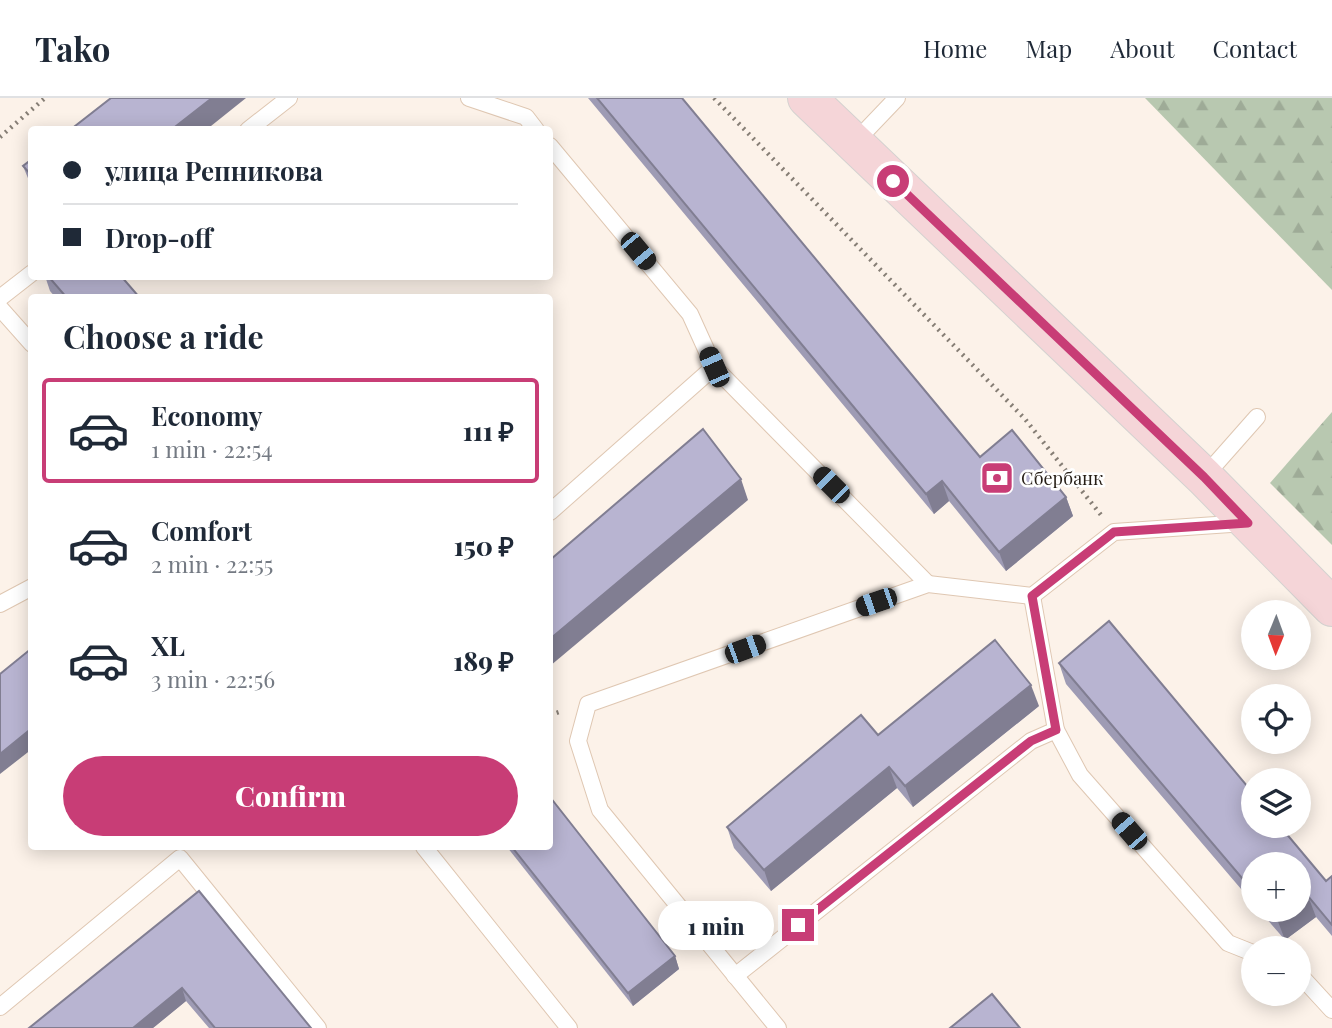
<!DOCTYPE html>
<html lang="en">
<head>
<meta charset="utf-8">
<style>
  :root { --surface:#fff; --page:#f6f6f7; --text:#1f2937; --muted:#747a83; --line:#e0e1e3; --accent:#c83d76 }
  body { margin:0; font-family:"Playfair Display",serif; background:var(--page); color:var(--text); height:100vh; display:flex; flex-direction:column; font-size:26px; white-space:nowrap }
  * { box-sizing:border-box; margin:0 }
  p { font-size:23px; color:var(--muted) }
  .icon { flex:none; width:38px; height:38px; fill:none; stroke:currentColor; stroke-width:2; stroke-linecap:round; stroke-linejoin:round }
  .map { position:relative; flex:1; overflow:hidden }
  .panel { position:absolute; left:28px; top:196px; width:525px; height:556px; display:flex; flex-direction:column; background:var(--surface); border-radius:7px; box-shadow:0 4px 18px #0003 }
  .panel>* { flex:none }
  .banner { position:absolute; left:28px; top:28px; width:525px; height:154px; border-radius:7px; box-shadow:0 4px 18px #0003; display:grid; align-content:center; height:154px; padding:0 35px; background:var(--surface) }
  .needle { width:46px; rotate:181deg }
  .tools { position:absolute; left:1241px; top:502px; display:grid; gap:14px }
  .tools a { display:grid; place-items:center; width:70px; height:70px; border-radius:50%; background:var(--surface); box-shadow:0 4px 18px #0003; font-size:35px }
  .end { position:absolute; width:32px; height:32px; margin:-16px; border:9px solid #c83d76; background:#fff; box-shadow:0 0 0 4px #fff }
  .from { border-radius:50% }
  .bubble { position:absolute; height:49px; border-radius:24px; background:var(--surface); box-shadow:0 4px 18px #0003; font-size:23px; font-weight:800; line-height:49px; text-align:center }
  .car { position:absolute; width:21px; height:42px; margin:-21px -10px; border-radius:9px; box-shadow:0 0 5px 2px #0007; background:linear-gradient(#222 24%,#8ab4d8 0 40%,#222 0 76%,#8ab4d8 0 86%,#222 0) }
  .banner b { display:flex; align-items:center; gap:24px; height:66px; font-size:26px }
  .banner b+b { border-top:2px solid var(--line) }
  .banner i { width:18px; height:18px; background:var(--text) }
  ul { padding:0; list-style:none }
  li { display:flex; align-items:center; gap:21px; height:105px; margin:0 14px 10px; padding:0 21px; border:4px solid transparent; border-radius:7px }
  li div { flex:1 }
  li b { display:block; font-size:26px }
  li em { font-style:normal; font-weight:800 }
  li.active { border-color:var(--accent) }
  li>.icon { width:63px; height:63px; stroke-width:1.5 }
  h2 { padding:0 35px; font-size:32px; line-height:84px }
  .button { display:flex; gap:14px; margin-top:auto; padding:14px 35px }
  .button a { flex:1; height:80px; border-radius:42px; background:var(--accent); color:#fff; font-size:28px; font-weight:800; line-height:80px; text-align:center }
  header { display:flex; align-items:center; gap:42px; box-sizing:border-box; height:98px; padding:0 35px; background:var(--surface); border-bottom:2px solid var(--line) }
  header strong { font-size:33px }
  nav { display:flex; gap:38px; margin-inline-start:auto; font-size:24px }
  .map>svg:first-child { display:block }
  .forest { fill:url(#forest-firs) }
  .lines { fill:none; stroke-linecap:round; stroke-linejoin:round }
  .lane-casing { stroke:#dfc7b2; stroke-width:18 }
  .primary-casing { stroke:#d4d2d0; stroke-width:40 }
  .path { stroke:#867e75; stroke-width:4.5; stroke-dasharray:2 5; stroke-linecap:butt }
  .lane { stroke:#fff; stroke-width:16 }
  .primary { stroke:#f5d5d8; stroke-width:38 }
  .wall { fill:#9e9bb4 }
  .shaded-wall { fill:#817e92 }
  .building { fill:#b8b4d1; stroke:#817e92; stroke-width:2 }
  .route { stroke:#c83d76; stroke-width:9 }
  .labels { text-anchor:middle; dominant-baseline:central; stroke-width:5; stroke-linejoin:round; paint-order:stroke }
  .poi-label { font-size:18px; fill:#261e16; stroke:#fff; text-anchor:start }
</style>
</head>
<body>
<header>
<strong>Tako</strong>
<nav><a>Home</a><a>Map</a><a>About</a><a>Contact</a></nav>
</header>
<div class="map">
<svg width="1332" height="930" viewBox="0 0 1332 930">
  <defs>
    <pattern id="forest-firs" width="22" height="20" patternUnits="userSpaceOnUse" patternTransform="scale(1.75)"><rect width="22" height="20" fill="#b8c8b0"/><path d="M5 1l3.5 6h-7zM16 11l3.5 6h-7z" fill="#9eab97"/></pattern>
  </defs>
  <rect width="100%" height="100%" fill="#fcf2e9"/>
  <!-- forest -->
  <g class="forest">
    <polygon points="1145,0 1332,0 1332,192"/>
    <polygon points="1332,314 1332,447 1270,385"/>
  </g>
  <g class="lines">
    <defs>
      <g id="lane">
        <polyline points="469,0 526,19 536,32"/>
        <polyline points="248,32 289,0"/>
        <polyline points="854,45 897,0"/>
        <polyline points="550,48 690,216 714,269 928,486"/>
        <polyline points="0,200 32,175"/>
        <polyline points="0,210 32,246"/>
        <polyline points="1204,379 1257,319"/>
        <polyline points="550,414 714,269"/>
        <polyline points="1032,498 1056,632 1080,677 1228,845 1253,855"/>
        <polyline points="0,506 32,489"/>
        <polyline points="424,749 569,930"/>
        <polyline points="1298,875 1332,912"/>
        <polyline points="735,878 1031,643 1056,632"/>
        <polyline points="0,909 180,760 318,930"/>
        <polyline points="778,930 600,712 578,643 588,606 928,486 1032,498 1114,434 1245,425"/>
      </g>
      <polyline id="primary" points="807,0 1204,379 1332,509"/>
    </defs>
    <!-- lane casing -->
    <use href="#lane" class="lane-casing"/>
    <!-- primary casing -->
    <use href="#primary" class="primary-casing"/>
    <!-- path -->
    <g class="path">
      <polyline points="714,0 1025,321 1101,417"/>
      <polyline points="0,39 45,0"/>
      <polyline points="550,617 562,613"/>
    </g>
    <!-- lane -->
    <use href="#lane" class="lane"/>
    <!-- primary -->
    <use href="#primary" class="primary"/>
  </g>
  <!-- wall -->
  <g class="wall">
    <polygon points="588,0 682,0 980,359 1066,399 1073,418 1006,473 949,403 934,416"/>
    <polygon points="32,61 32,90 23,68"/>
    <polygon points="45,178 121,178 140,200 56,200 50,193"/>
    <polygon points="1059,565 1326,783 1332,778 1332,838 1316,819 1285,842 1259,812 1298,812 1253,766 1253,805 1066,586"/>
    <polygon points="1039,608 913,709 897,690 771,793 734,750 727,729 878,637"/>
    <polygon points="507,749 550,749 675,858 679,871 633,908"/>
    <polygon points="199,793 311,930 209,930 186,903 153,930"/>
  </g>
  <!-- shaded-wall -->
  <g class="shaded-wall">
    <polygon points="212,0 246,0 206,32 171,32"/>
    <polygon points="741,381 748,402 550,568 550,541"/>
    <polygon points="942,383 949,403 934,416 926,396"/>
    <polygon points="1066,399 1073,418 1006,473 999,454"/>
    <polygon points="1031,587 1039,608 913,709 905,688"/>
    <polygon points="32,630 32,651 0,676 0,656"/>
    <polygon points="889,669 897,690 771,793 764,772"/>
    <polygon points="1308,798 1316,819 1285,842 1277,821 1290,812 1298,812 1298,805"/>
    <polygon points="675,858 679,871 633,908 628,895"/>
    <polygon points="182,890 186,903 153,930 133,930"/>
  </g>
  <!-- building -->
  <g class="building">
    <polygon points="111,0 212,0 171,32 70,32"/>
    <polygon points="597,0 682,0 980,359 1012,332 1066,399 999,454 942,383 926,396"/>
    <polygon points="32,61 32,78 23,68"/>
    <polygon points="48,178 121,178 140,200 67,200"/>
    <polygon points="703,331 741,381 550,541 550,462"/>
    <polygon points="1109,523 1253,695 1253,728 1280,728 1326,783 1332,778 1332,827 1308,798 1298,805 1298,766 1253,766 1253,793 1059,565"/>
    <polygon points="995,542 1031,587 905,688 889,669 764,772 727,729 861,617 878,637"/>
    <polygon points="32,550 32,630 0,656 0,576"/>
    <polygon points="550,699 675,858 628,895 512,749 550,749"/>
    <polygon points="199,793 311,930 215,930 182,890 133,930 29,930"/>
    <polygon points="1269,812 1290,812 1277,821"/>
    <polygon points="992,896 1020,930 950,930"/>
  </g>
  <g class="lines">
    <!-- route -->
    <polyline class="route" points="798,827 1031,643 1056,632 1032,498 1114,434 1248,425 1204,379 893,83"/>
  </g>
  <!-- icons -->
  <defs>
    <symbol id="bank-square" viewBox="-11 -11 22 22"><rect x="-9" y="-9" width="18" height="18" rx="4" fill="#c83d76" stroke="#fff"/><path d="M-6-4H6V4H-6ZM0-2.3a2.3 2.3 0 1 0 0 4.6a2.3 2.3 0 1 0 0-4.6Z" fill="#fff"/></symbol>
  </defs>
  <g fill-rule="evenodd">
    <use href="#bank-square" x="978" y="361" width="38" height="38"/>
  </g>
  <g class="labels">
    <!-- poi labels -->
    <g class="poi-label">
      <text x="1021" y="380">Сбербанк</text>
    </g>
  </g>
</svg>
<div class="tools">
<a><svg class="needle" viewBox="-14 -14 28 28"><path d="M0-13l5 13h-10z" fill="#e53935"/><path d="M0 13l5-13h-10z" fill="#747a83"/></svg></a>
<a><svg class="icon" aria-label="locate" viewBox="0 0 24 24"><circle cx="12" cy="12" r="6"/><path d="M12 2v4M12 18v4M2 12h4M18 12h4"/></svg></a>
<a><svg class="icon" aria-label="layers" viewBox="0 0 24 24"><path d="M12 4l9 5-9 5-9-5zM3 14l9 5 9-5"/></svg></a>
<a>+</a>
<a>−</a>
</div>
<i class="end from" style="left:893px;top:83px"></i>
<i class="end" style="left:798px;top:827px"></i>
<div class="bubble" style="left:658px;top:803px;width:116px">1 min</div>
<i class="car" style="left:638px;top:153px;rotate:140deg"></i>
<i class="car" style="left:714px;top:269px;rotate:336deg"></i>
<i class="car" style="left:831px;top:387px;rotate:315deg"></i>
<i class="car" style="left:876px;top:504px;rotate:251deg"></i>
<i class="car" style="left:745px;top:551px;rotate:70deg"></i>
<i class="car" style="left:1129px;top:733px;rotate:319deg"></i>
<div class="banner">
<b><i class="from"></i>улица Репникова</b>
<b><i></i>Drop-off</b>
</div>
<section class="panel">
<h2>Choose a ride</h2>
<ul>
<li class="active"><svg class="icon" aria-label="car" viewBox="0 0 24 24"><path d="M5 17H2v-5l4-1 3-4h7l3 4 3 1v5h-3M9 17h6M6 11h13"/><circle cx="7" cy="17" r="2"/><circle cx="17" cy="17" r="2"/></svg><div><b>Economy</b><p>1 min · 22:54</p></div><em>111 ₽</em></li>
<li><svg class="icon" aria-label="car" viewBox="0 0 24 24"><path d="M5 17H2v-5l4-1 3-4h7l3 4 3 1v5h-3M9 17h6M6 11h13"/><circle cx="7" cy="17" r="2"/><circle cx="17" cy="17" r="2"/></svg><div><b>Comfort</b><p>2 min · 22:55</p></div><em>150 ₽</em></li>
<li><svg class="icon" aria-label="car" viewBox="0 0 24 24"><path d="M5 17H2v-5l4-1 3-4h7l3 4 3 1v5h-3M9 17h6M6 11h13"/><circle cx="7" cy="17" r="2"/><circle cx="17" cy="17" r="2"/></svg><div><b>XL</b><p>3 min · 22:56</p></div><em>189 ₽</em></li>
</ul>
<div class="button"><a>Confirm</a></div>
</section>
</div>
</body>
</html>
